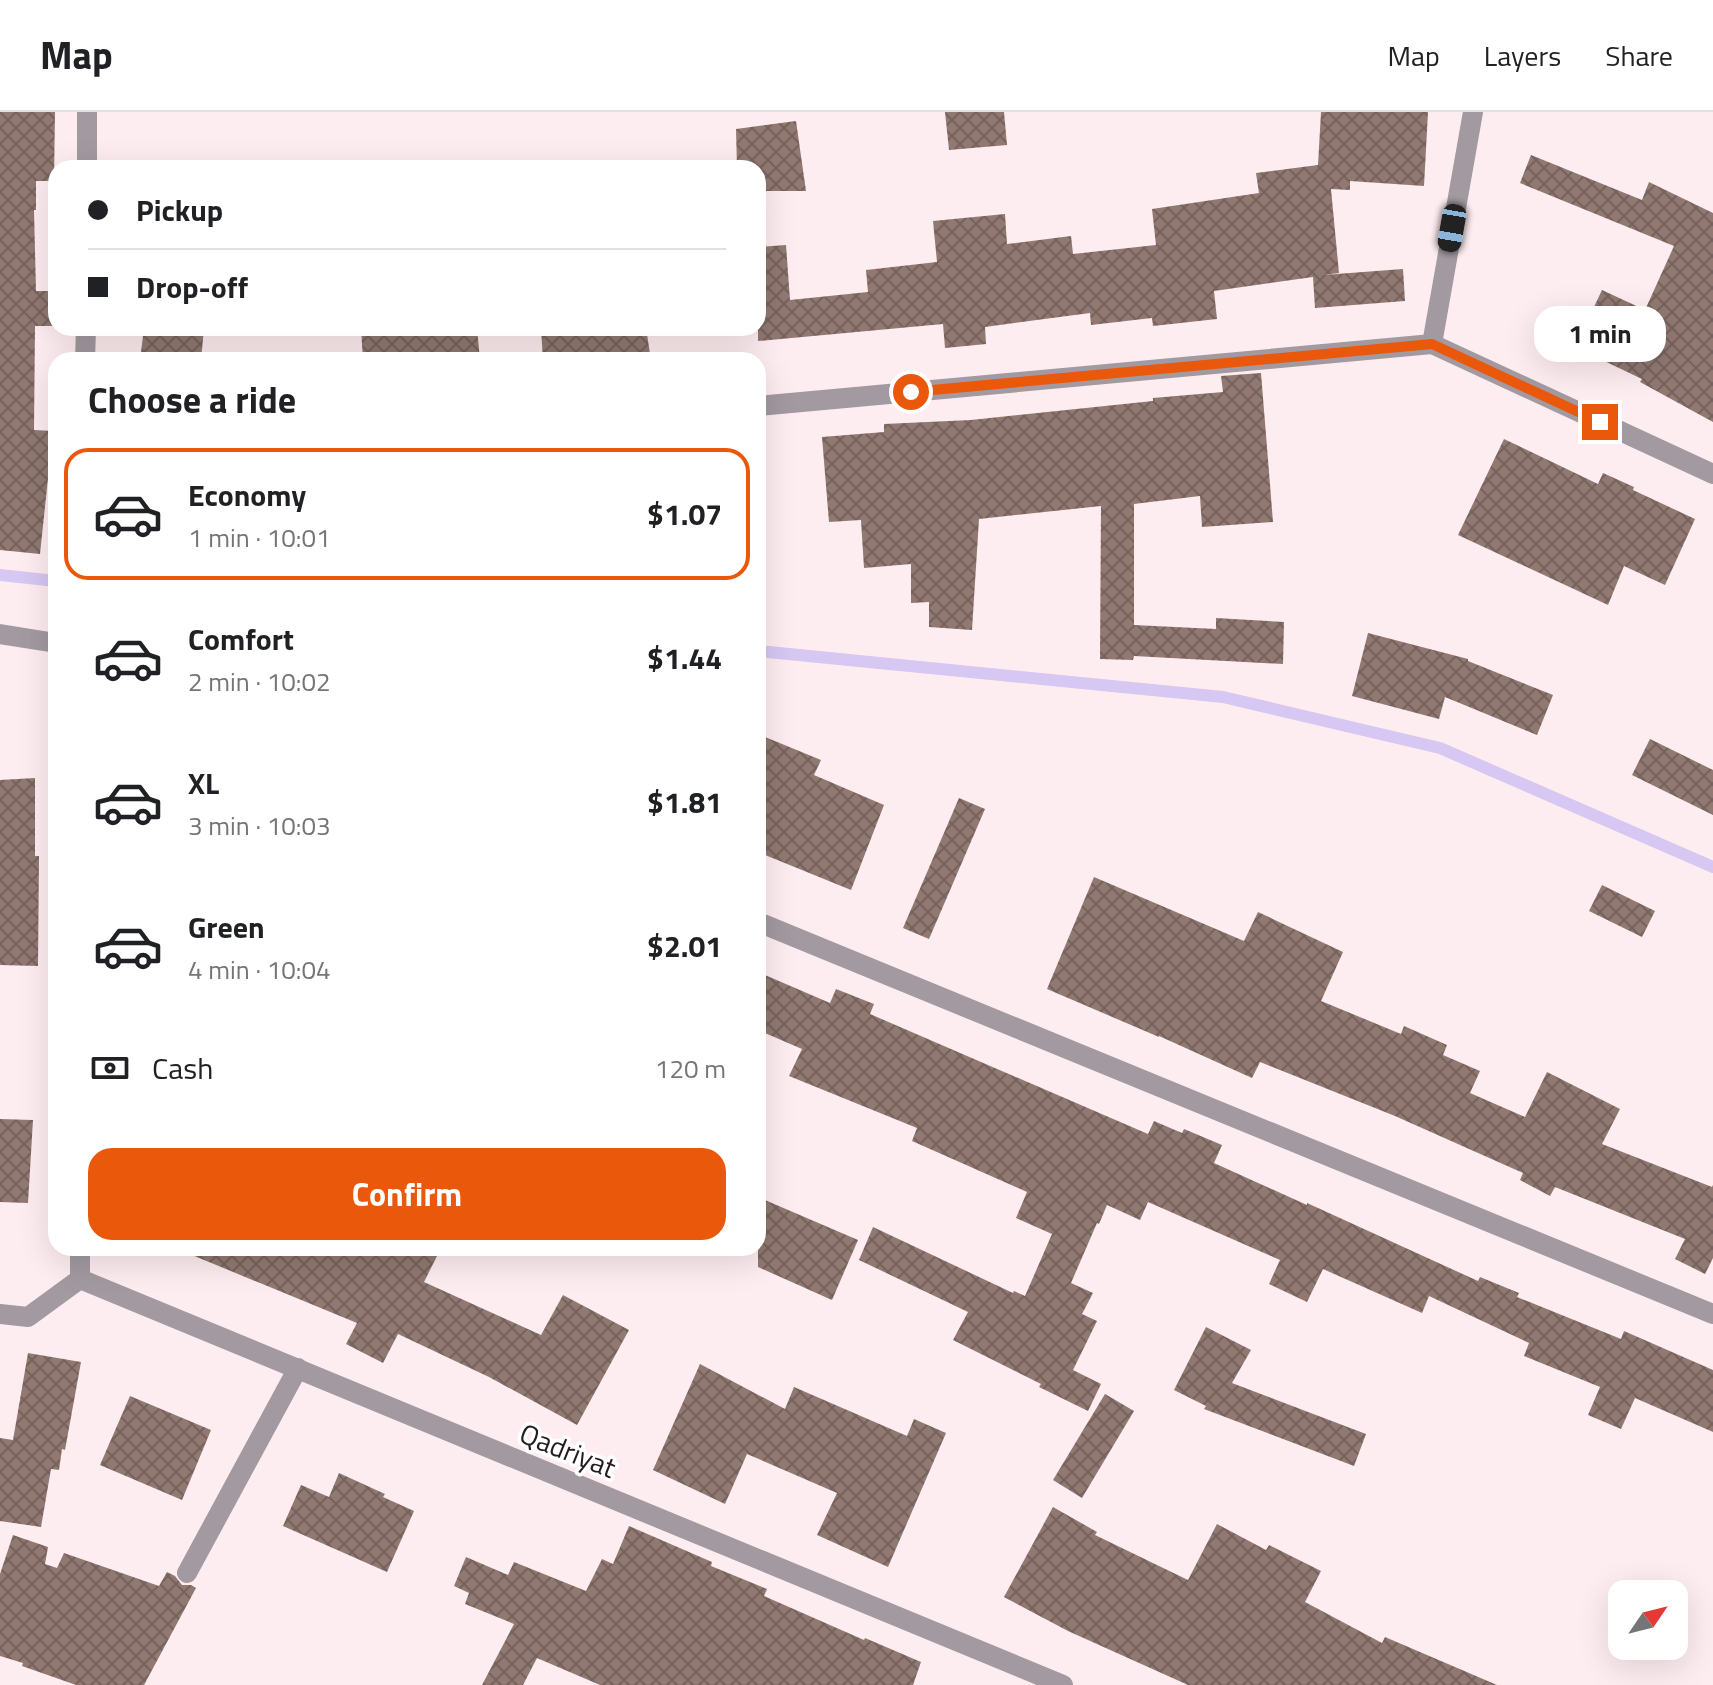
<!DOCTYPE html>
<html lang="en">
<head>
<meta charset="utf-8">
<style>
  :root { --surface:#fff; --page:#f2f2f2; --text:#202124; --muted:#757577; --line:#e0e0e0; --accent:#ea580c }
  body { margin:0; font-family:"Titillium Web",sans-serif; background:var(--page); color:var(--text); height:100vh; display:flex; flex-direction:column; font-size:30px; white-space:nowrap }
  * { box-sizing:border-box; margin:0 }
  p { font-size:26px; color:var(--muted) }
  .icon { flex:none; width:44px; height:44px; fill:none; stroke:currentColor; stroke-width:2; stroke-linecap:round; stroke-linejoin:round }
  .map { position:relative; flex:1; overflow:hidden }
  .side { position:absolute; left:48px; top:240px; width:718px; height:904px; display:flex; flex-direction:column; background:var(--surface); border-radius:24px; box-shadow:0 8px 32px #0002 }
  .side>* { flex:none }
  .hud { position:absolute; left:48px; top:48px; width:718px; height:176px; border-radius:24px; box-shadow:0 8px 32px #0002; display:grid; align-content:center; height:176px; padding:0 40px; background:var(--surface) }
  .needle { width:52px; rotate:55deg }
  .controls { position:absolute; left:1608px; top:1468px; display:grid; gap:16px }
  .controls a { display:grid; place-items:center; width:80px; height:80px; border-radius:16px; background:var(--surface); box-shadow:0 8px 32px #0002; font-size:40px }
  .end { position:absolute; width:36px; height:36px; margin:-18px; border:10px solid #ea580c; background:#fff; box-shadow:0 0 0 4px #fff }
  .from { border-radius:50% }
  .bubble { position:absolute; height:56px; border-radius:24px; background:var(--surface); box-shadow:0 8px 32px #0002; font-size:26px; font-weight:700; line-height:56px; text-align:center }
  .car { position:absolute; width:24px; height:48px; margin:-24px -12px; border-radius:10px; box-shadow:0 0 6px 2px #0007; background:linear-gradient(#222 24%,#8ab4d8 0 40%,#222 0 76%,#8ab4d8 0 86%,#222 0) }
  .hud b { display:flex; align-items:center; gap:28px; height:76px; font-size:30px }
  .hud b+b { border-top:2px solid var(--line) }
  .hud i { width:20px; height:20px; background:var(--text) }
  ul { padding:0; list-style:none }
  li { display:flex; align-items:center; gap:24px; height:132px; margin:0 16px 12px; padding:0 24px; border:4px solid transparent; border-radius:24px }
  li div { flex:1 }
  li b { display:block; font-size:30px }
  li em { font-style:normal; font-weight:700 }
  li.current { border-color:var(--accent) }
  li>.icon { width:72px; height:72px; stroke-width:1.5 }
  h2 { padding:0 40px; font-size:36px; line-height:96px }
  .pay { display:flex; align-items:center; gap:20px; height:88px; padding:0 40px; font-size:30px }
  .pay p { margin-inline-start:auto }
  .primary-button { display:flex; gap:16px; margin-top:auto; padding:16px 40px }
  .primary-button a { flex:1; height:92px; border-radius:24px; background:var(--accent); color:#fff; font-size:32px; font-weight:700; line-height:92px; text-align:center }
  header { display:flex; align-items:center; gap:48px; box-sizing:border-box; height:112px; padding:0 40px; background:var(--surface); border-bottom:2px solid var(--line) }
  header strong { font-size:38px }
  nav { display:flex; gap:44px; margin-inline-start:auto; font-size:28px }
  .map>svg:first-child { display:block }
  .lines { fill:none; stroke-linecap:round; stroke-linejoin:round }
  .stream { stroke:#d7c7f3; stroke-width:12 }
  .building { fill:url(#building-cross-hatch) }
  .lane { stroke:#a29aa0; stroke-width:20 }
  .street { stroke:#a29aa0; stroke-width:20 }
  .route { stroke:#ea580c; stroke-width:10 }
  .labels { text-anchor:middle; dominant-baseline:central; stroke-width:7; stroke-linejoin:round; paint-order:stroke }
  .street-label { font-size:28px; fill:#241b1d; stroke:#fff }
</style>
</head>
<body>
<header>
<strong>Map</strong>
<nav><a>Map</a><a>Layers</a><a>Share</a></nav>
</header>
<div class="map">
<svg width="1713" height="1573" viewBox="0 0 1713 1573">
  <defs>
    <pattern id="building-cross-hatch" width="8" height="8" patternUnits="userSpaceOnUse" patternTransform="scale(2)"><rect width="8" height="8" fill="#917972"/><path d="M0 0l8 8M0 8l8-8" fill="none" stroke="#76625d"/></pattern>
  </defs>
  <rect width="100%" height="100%" fill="#feedf0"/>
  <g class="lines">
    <!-- stream -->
    <g class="stream">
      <polyline points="0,463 56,469"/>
      <polyline points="758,539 1223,585 1440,636 1713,755"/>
    </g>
  </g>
  <!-- building -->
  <g class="building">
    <polygon points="0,0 55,0 54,69 36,69 36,98 34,98 36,179 56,179 56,214 35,214 34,318 53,319 40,442 0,438"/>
    <polygon points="945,0 1004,0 1007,33 949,38"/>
    <polygon points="1321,0 1428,0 1424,74 1350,69 1350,78 1331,77 1339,161 1323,163 1403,157 1405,189 1315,196 1313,165 1214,179 1217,207 1153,214 1152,206 1091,213 1090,201 985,215 986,232 945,236 943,212 758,229 758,135 786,133 790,188 868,180 866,158 937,150 933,109 1005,102 1007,132 1071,124 1073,142 1156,133 1152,97 1259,81 1256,61 1318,53"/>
    <polygon points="796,9 806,79 758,79 758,56 737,56 736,17"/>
    <polygon points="1531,43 1642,88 1649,70 1713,101 1713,310 1640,270 1642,267 1575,235 1602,178 1645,198 1674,134 1520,71"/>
    <polygon points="144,216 204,216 201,248 140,248"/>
    <polygon points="361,216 477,216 480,248 363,248"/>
    <polygon points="541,216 646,216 651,248 543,248"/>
    <polygon points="1261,261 1273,410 1202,415 1200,384 1134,392 1134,513 1216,517 1216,506 1284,510 1283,552 1134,544 1133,548 1100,547 1101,394 979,407 972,518 929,515 929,490 911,491 911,452 864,456 861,408 829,410 822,325 884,320 884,312 971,308 1153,289 1153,286 1223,280 1221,264"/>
    <polygon points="1504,327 1598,372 1603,361 1634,375 1633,378 1695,407 1665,473 1624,454 1608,493 1458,423"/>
    <polygon points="1368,521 1468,547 1468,549 1553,583 1537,623 1445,585 1439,607 1352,584"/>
    <polygon points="758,622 821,648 814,663 884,693 851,778 758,740"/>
    <polygon points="1650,627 1713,658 1713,703 1632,663"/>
    <polygon points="35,666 35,744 39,744 38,854 0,853 0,668"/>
    <polygon points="959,686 985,697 929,827 903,816"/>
    <polygon points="1094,765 1244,829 1258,800 1343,840 1321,889 1401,922 1404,914 1447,933 1443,943 1480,959 1470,981 1525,1005 1547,960 1620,997 1602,1032 1712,1075 1713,1073 1713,1146 1705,1162 1675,1147 1685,1127 1555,1075 1550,1084 1520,1068 1523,1061 1395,1004 1260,950 1252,966 1159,924 1159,925 1047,877"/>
    <polygon points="1602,773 1655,799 1642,825 1589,799"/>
    <polygon points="758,860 830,891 836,877 874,892 870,902 1148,1022 1154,1009 1182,1021 1184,1017 1222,1033 1214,1051 1307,1093 1307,1091 1478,1169 1480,1165 1519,1181 1517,1185 1621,1227 1624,1219 1713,1258 1713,1320 1635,1286 1621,1317 1588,1303 1600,1275 1524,1244 1529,1231 1429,1184 1422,1201 1323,1157 1307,1190 1269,1172 1280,1148 1148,1090 1140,1108 1107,1093 1099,1112 1097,1111 1071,1171 1093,1181 1082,1202 1097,1209 1073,1258 1101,1272 1088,1299 1039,1275 1041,1272 953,1228 968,1200 859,1148 873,1115 1013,1181 1014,1179 1025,1184 1052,1122 1016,1106 1027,1080 912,1029 917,1016 789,964 802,937 758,918"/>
    <polygon points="0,1007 33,1008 28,1091 0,1090"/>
    <polygon points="758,1085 858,1128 832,1188 758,1155"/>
    <polygon points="175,1136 441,1136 424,1170 541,1223 563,1183 629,1218 577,1313 489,1265 398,1222 383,1251 346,1232 357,1211"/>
    <polygon points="1206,1215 1251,1238 1232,1271 1366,1322 1354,1354 1204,1297 1206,1294 1174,1278"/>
    <polygon points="28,1241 81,1250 65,1338 62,1337 59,1358 51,1357 41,1415 0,1409 0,1326 13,1328"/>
    <polygon points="700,1252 785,1297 794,1275 907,1324 914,1307 946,1321 888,1455 817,1423 837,1381 747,1342 725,1392 653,1358"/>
    <polygon points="1105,1282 1134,1299 1082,1386 1053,1368"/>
    <polygon points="130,1284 211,1318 182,1388 100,1353"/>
    <polygon points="339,1361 385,1382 383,1385 414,1399 387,1460 283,1414 301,1373 329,1385"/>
    <polygon points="1053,1395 1097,1420 1095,1423 1188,1468 1217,1412 1266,1438 1269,1433 1321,1459 1305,1490 1382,1531 1385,1525 1497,1573 1188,1573 1068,1519 1004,1485"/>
    <polygon points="629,1414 712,1450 711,1454 767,1477 764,1484 864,1528 865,1526 921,1550 913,1573 600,1573 537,1546 523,1573 482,1573 514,1512 465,1492 469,1481 454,1474 466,1445 508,1463 514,1450 586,1479 602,1447 613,1452"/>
    <polygon points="13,1423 48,1435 45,1452 57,1456 64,1441 159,1474 167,1460 175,1464 182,1473 191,1473 196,1476 144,1573 76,1573 22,1554 23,1551 0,1544 0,1462"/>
  </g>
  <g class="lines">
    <!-- lane -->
    <polyline class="lane" points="187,1461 298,1256"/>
    <!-- street -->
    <g class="street">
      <polyline points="1473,0 1432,232 1713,362"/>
      <polyline points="87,56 87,0"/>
      <polyline points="85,248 86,216"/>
      <polyline points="758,294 1432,232"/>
      <polyline points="0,522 56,531"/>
      <polyline points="758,810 1713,1202"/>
      <polyline points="80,1136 80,1167 1063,1573"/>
      <polyline points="0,1202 28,1205 80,1167"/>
    </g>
  </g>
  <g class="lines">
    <!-- route -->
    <polyline class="route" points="911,280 1432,232 1600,310"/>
  </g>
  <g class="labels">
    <!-- street labels -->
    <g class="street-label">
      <text transform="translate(568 1338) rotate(22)">Qadriyat</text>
    </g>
  </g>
</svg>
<div class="controls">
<a><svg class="needle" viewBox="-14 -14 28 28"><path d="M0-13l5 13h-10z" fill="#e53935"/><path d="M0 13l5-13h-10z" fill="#757577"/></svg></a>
</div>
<i class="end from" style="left:911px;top:280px"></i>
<i class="end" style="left:1600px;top:310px"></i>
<div class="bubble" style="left:1534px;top:194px;width:132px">1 min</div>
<i class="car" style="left:1452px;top:116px;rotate:190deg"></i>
<div class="hud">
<b><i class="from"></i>Pickup</b>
<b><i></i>Drop-off</b>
</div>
<section class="side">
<h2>Choose a ride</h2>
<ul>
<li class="current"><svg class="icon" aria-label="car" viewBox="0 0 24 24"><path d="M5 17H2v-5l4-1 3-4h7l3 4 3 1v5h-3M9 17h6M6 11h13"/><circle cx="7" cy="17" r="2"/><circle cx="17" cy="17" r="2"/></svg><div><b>Economy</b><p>1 min · 10:01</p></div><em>$1.07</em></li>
<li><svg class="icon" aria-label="car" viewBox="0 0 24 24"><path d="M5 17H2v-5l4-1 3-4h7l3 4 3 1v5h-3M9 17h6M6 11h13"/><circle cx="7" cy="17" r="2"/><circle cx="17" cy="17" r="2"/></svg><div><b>Comfort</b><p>2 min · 10:02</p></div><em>$1.44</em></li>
<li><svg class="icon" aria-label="car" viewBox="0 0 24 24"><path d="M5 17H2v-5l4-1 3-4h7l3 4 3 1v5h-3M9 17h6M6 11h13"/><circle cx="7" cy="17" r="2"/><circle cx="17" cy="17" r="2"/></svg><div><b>XL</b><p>3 min · 10:03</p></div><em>$1.81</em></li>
<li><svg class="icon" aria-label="car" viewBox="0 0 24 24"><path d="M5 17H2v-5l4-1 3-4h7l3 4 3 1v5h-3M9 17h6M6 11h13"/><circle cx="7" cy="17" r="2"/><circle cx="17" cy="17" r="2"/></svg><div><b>Green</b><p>4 min · 10:04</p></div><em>$2.01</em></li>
</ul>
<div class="pay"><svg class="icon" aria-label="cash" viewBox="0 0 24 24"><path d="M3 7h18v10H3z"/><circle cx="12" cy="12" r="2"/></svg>Cash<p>120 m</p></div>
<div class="primary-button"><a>Confirm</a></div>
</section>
</div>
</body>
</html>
